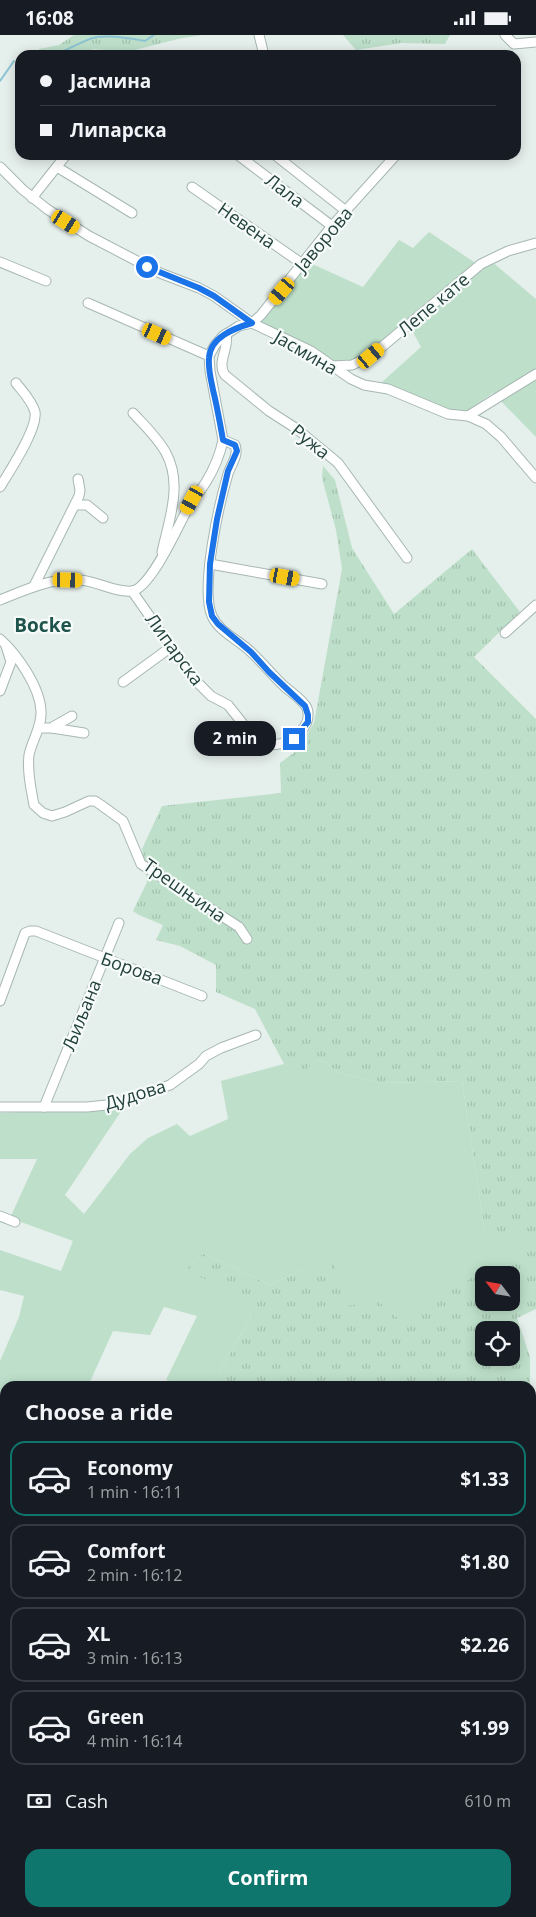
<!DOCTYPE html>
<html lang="en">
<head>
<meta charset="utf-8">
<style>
  :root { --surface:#171b24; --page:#242831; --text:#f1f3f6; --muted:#9ea1a6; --line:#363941; --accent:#0f766e }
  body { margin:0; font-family:"Open Sans",sans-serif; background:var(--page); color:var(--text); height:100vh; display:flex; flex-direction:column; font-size:19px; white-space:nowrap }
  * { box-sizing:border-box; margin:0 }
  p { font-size:16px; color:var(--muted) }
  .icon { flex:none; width:28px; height:28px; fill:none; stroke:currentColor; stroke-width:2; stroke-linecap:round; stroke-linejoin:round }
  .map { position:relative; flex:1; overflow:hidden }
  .sheet { position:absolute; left:0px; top:1346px; width:536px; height:536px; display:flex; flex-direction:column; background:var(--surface); border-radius:15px 15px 0 0; box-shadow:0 2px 12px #0003 }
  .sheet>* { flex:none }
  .hud { position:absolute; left:15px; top:15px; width:506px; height:110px; border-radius:15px; box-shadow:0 2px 12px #0003; display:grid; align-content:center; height:110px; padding:0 25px; background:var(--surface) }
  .needle { width:32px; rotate:301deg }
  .fabs { position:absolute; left:475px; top:1231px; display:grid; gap:10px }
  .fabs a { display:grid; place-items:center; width:45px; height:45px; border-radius:10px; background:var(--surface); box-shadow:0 2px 12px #0003; font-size:25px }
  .end { position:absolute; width:22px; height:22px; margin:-11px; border:6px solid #1a73e8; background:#fff; box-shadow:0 0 0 2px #fff }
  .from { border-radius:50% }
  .bubble { position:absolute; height:35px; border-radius:15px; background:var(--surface); box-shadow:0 2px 12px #0003; font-size:16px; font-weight:700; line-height:35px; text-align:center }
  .car { position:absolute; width:15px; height:30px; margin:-15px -8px; border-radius:6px; box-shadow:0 0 4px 1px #0007; background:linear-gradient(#f5c518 24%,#345 0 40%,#f5c518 0 76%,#345 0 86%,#f5c518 0) }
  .hud b { display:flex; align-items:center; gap:18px; height:48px; font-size:19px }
  .hud b+b { border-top:1px solid var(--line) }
  .hud i { width:12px; height:12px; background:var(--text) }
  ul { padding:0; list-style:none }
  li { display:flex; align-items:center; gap:15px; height:75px; margin:0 10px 8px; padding:0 15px; border:2px solid var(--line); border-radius:15px }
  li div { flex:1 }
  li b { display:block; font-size:19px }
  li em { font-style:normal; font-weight:700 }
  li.current { border-color:var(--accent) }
  li>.icon { width:45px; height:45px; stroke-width:1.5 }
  h2 { padding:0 25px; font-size:22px; line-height:60px }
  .pay { display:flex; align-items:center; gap:12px; height:55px; padding:0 25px; font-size:19px }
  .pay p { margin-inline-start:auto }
  .cta { display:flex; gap:10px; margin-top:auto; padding:10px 25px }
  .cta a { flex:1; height:58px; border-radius:15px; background:var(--accent); color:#fff; font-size:20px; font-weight:700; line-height:58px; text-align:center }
  .status { display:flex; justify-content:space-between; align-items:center; height:35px; padding:0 25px; background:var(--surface); direction:ltr }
  .status svg { height:14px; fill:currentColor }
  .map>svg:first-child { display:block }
  .grass { fill:url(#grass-tufts); fill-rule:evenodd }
  .forest { fill:url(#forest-firs) }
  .garden { fill:#bee0ca }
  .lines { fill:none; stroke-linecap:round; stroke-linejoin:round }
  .stream { stroke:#8dc4d4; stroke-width:2 }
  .minor-casing { stroke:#a7b7b3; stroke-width:11 }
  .minor { stroke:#fff; stroke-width:9 }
  .route { stroke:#1a73e8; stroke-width:6 }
  .labels { text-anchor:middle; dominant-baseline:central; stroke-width:4.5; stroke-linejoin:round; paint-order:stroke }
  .street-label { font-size:18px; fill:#23413c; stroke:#f6fbf9 }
  .neighbourhood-label { font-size:19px; font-weight:bold; fill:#1e544b; stroke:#f6fbf9 }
</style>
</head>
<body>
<div class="status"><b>16:08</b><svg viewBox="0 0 49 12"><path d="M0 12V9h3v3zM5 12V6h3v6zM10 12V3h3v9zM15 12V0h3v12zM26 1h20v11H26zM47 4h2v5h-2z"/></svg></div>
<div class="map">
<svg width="536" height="1882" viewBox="0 0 536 1882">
  <defs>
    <pattern id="grass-tufts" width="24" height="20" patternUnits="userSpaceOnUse" patternTransform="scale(1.25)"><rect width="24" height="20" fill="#bee0ca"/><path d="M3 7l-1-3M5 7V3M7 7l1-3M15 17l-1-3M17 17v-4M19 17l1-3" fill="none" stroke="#a3c1ae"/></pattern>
    <pattern id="forest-firs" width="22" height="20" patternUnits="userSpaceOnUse" patternTransform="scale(1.25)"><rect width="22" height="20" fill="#bee0ca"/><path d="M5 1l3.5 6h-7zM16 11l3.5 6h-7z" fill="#a3c1ae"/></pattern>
  </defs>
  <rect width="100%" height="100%" fill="#e5efeb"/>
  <!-- grass -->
  <g class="grass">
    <polygon points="74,0 202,0 178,4 127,17 94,14 78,20 37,20 39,14 59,10"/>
    <polygon points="343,0 450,0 445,9 401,8 356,15"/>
    <path d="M323,431L335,445L352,513L394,579L472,514L520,577L474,622L536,684V1274L517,1283L530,1322V1351H211L251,1282L246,1262L184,1236L203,1218L270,1250L299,1236L334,1226L484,1192L462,1046L380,1048L337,1037L326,1027L314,1025L304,1040L284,1029L255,974L216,957V930L180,911L156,905L163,890L139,880L133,876L147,847L142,814L162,771L281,758L280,728L296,716L314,688L342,534L336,495L322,443ZM484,1240H511V1268H484ZM484,1295H511V1322H484Z"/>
    <polygon points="531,1365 536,1365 536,1399 531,1398"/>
  </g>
  <!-- forest -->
  <polygon class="forest" points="0,1692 5,1704 5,1766 2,1767 0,1766"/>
  <!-- garden -->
  <g class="garden">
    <polygon points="429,197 480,231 491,226 536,264 536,402 493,358 467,376 438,373 381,348 421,312 408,288 349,332 323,331 254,292 310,228 363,252 399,205 413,213"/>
    <polygon points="314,1025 326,1027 337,1037 380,1048 462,1046 484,1192 526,1204 527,1211 400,1285 379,1267 344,1271 334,1227 299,1236 270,1250 203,1218 185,1236 247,1262 251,1282 211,1351 188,1351 166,1345 197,1281 164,1272 150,1300 113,1296 88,1351 5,1351 5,1428 0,1427 0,1326 19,1282 24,1261 0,1255 0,1215 61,1236 73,1206 10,1183 37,1124 0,1124 0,1078 124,1072 65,1160 84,1179 130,1119 148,1103 177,1089 190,1101 228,1084 221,1046 284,1029 304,1039"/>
  </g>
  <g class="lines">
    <!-- stream -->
    <g class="stream">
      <path d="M53,20C68,16 84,4 97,2C112,0 130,3 145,6L154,0"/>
      <polyline points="0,46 14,26"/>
    </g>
    <defs>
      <g id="minor">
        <polyline points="259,0 264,20"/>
        <polyline points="505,0 514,9 536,7"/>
        <polyline points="238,120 332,191"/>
        <polyline points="275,120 346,176"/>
        <polyline points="0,132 22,154 47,174 89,201 160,238 199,253 214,261 252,288 311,316 351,344 364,350 388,354 448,379 468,381 486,389 501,402 536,443"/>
        <polyline points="57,132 132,178"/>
        <polyline points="192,152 301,228"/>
        <polyline points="32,163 66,120"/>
        <polyline points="0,227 46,246"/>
        <polyline points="88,268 209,321"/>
        <path d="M226,299C230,313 216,327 225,340L269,376L297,394L338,428L407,523"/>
        <polyline points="332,331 352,330 371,321 481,229 508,216 536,208"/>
        <path d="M133,378C145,391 158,403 166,418C183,449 169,485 162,517"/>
        <polyline points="468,381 536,339"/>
        <path d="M0,452C9,437 38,394 35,377C32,366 23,357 16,348"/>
        <polyline points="75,470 87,470 103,483"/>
        <polyline points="210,529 322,549"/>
        <polyline points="34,551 79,461 80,455 78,444"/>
        <path d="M132,556L193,643L211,661L228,670L259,709C275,711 288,710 300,697C307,690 310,683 307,673C303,665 292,658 285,652C273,641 263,628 251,617C239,605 219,597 212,581C200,553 219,469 228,439C231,429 239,421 235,410L223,405"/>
        <path d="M0,565C25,555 53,542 80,545C97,546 115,558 132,556C151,553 178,491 187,475C192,465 200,457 206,447C214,434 220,420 223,405L210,336L209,321L215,310L223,301L239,291L252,288L261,280L332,191L396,120"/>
        <polyline points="505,598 536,570"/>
        <path d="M0,604C17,619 40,652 41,676C42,692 32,705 29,720C27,736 31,754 34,770L43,778L52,781L65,777L89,766H95L101,770L123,786L141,829L239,892L247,904"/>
        <polyline points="123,647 171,612"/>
        <polyline points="0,656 11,627 6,611"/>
        <polyline points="39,693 51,693 72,681"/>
        <polyline points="52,693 84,698"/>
        <polyline points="0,966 25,898 30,896 36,896 202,961"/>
        <polyline points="0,1072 87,1072 116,1069 170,1050 199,1029 206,1021 221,1013 256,1000"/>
        <polyline points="44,1072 119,888"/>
        <polyline points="0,1181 15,1187"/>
        <polyline points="0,1425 5,1427"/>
        <polyline points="531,1477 536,1475"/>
        <polyline points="0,1585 5,1586"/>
        <polyline points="531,1630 536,1647"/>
        <polyline points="0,1668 5,1669"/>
        <polyline points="531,1719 534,1713 536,1696"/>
        <polyline points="0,1838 5,1843"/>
        <polyline points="67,1878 71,1882"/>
        <polyline points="294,1878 299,1882"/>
        <polyline points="21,1882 23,1878"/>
        <polyline points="423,1882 427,1878"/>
      </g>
    </defs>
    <!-- minor casing -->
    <use href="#minor" class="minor-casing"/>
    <!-- minor -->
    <use href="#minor" class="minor"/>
  </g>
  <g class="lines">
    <!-- route -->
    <path class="route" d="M147,232L199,253L214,261L252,288C235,293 210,302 209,323C208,334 211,345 213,355C217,371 220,388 223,405L235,410L237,416L228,436L217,484L210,529L209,567L212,581L218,589L251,617L269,637L305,671L308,680V687L294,704"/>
  </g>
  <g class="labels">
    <!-- street labels -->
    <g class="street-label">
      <text transform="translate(285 155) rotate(37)">Лала</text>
      <text transform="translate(247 190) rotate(35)">Невена</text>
      <text transform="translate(323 204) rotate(-50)">Јаворова</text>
      <text transform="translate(433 269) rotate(-40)">Лепе кате</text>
      <text transform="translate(306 317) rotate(30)">Јасмина</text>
      <text transform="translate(311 406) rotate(39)">Ружа</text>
      <text transform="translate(175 614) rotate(54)">Липарска</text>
      <text transform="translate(185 855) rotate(35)">Трешњина</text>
      <text transform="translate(132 933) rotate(20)">Борова</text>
      <text transform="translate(81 980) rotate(-68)">Љиљана</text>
      <text transform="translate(135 1059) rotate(-17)">Дудова</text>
    </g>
    <!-- neighbourhood labels -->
    <g class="neighbourhood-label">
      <text x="43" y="590">Bocke</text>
    </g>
  </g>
</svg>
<div class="fabs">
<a><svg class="needle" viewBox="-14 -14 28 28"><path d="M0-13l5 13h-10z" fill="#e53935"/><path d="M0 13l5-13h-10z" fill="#9ea1a6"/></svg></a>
<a><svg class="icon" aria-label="locate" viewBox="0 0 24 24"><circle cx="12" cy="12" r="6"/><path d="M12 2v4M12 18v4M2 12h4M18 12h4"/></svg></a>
</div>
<i class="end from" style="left:147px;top:232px"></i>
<i class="end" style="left:294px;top:704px"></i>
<div class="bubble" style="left:194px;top:686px;width:82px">2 min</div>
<i class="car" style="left:66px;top:187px;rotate:122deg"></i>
<i class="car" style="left:282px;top:256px;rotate:220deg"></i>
<i class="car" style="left:157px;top:299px;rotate:114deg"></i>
<i class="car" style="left:371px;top:321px;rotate:50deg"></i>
<i class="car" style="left:192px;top:465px;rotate:209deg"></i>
<i class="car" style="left:285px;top:542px;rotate:100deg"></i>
<i class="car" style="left:68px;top:545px;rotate:91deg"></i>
<div class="hud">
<b><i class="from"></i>Јасмина</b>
<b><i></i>Липарска</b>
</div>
<section class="sheet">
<h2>Choose a ride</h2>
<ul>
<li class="current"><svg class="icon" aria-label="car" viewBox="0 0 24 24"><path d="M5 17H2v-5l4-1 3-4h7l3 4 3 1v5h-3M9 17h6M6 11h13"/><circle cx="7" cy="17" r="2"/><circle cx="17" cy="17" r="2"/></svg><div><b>Economy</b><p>1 min · 16:11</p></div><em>$1.33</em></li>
<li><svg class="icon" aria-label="car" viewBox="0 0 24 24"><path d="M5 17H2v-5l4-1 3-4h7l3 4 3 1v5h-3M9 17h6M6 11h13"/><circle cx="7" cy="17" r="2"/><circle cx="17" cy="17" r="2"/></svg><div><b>Comfort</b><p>2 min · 16:12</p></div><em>$1.80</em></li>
<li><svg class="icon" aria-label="car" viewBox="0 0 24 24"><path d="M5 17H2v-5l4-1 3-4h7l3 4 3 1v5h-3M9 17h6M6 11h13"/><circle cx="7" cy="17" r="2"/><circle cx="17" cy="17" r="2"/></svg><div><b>XL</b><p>3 min · 16:13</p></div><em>$2.26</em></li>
<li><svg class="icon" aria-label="car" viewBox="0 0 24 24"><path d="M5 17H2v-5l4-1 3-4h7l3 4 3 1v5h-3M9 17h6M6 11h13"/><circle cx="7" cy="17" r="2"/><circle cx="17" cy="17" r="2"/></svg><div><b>Green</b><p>4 min · 16:14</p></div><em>$1.99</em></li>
</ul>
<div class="pay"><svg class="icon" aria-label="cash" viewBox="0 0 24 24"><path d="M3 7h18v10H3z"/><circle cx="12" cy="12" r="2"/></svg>Cash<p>610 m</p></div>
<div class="cta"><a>Confirm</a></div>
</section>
</div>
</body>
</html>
